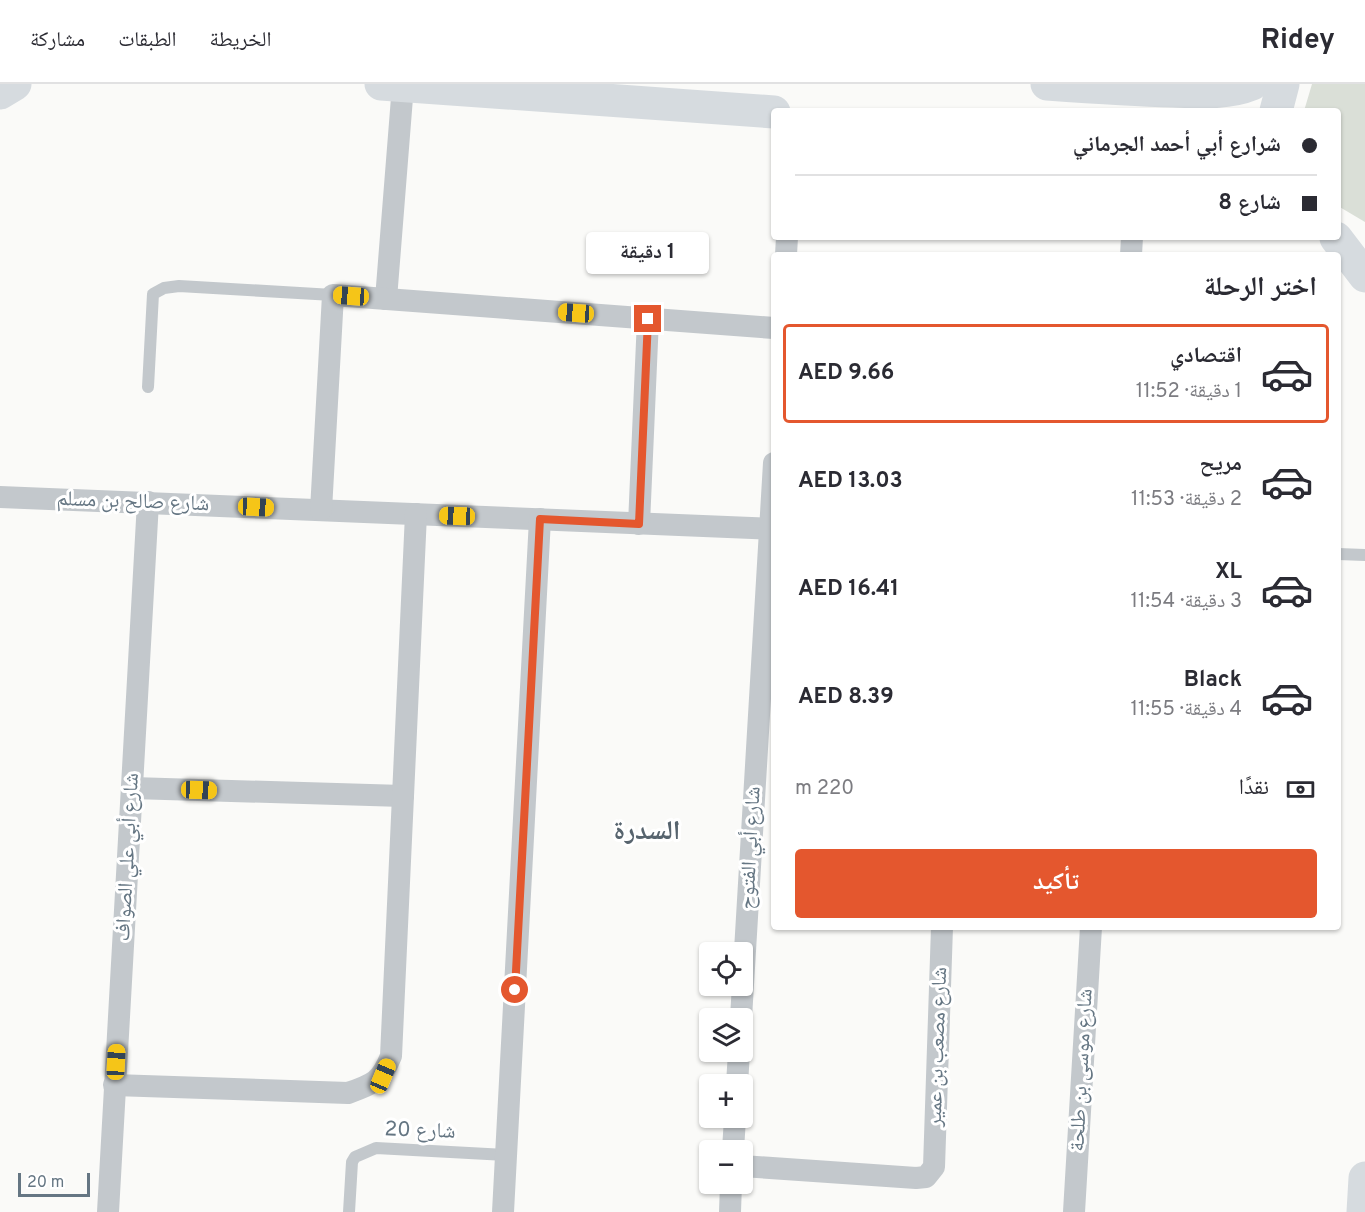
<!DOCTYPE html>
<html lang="ar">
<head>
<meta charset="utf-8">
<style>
  :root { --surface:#fff; --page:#f2f2f3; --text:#2b2b33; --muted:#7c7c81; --line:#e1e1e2; --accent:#e4572e }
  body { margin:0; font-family:Overpass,"Noto Naskh Arabic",sans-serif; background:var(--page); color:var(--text); direction:rtl; height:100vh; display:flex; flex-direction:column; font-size:22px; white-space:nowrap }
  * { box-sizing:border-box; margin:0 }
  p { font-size:20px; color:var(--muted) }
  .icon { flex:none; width:33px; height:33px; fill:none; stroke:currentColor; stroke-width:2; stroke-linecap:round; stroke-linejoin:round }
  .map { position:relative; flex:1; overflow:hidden; direction:ltr }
  .side { position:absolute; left:771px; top:168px; width:570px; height:678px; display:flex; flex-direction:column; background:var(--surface); border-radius:6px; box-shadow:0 2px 4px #0004; direction:rtl }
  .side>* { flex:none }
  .guide { position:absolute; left:771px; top:24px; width:570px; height:132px; border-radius:6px; box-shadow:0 2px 4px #0004; direction:rtl; display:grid; align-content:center; height:132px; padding:0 24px; background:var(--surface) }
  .controls { position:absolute; left:699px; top:858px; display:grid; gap:12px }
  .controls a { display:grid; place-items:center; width:54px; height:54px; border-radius:6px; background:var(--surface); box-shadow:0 2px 4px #0004; font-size:30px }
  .scale { position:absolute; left:18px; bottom:15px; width:72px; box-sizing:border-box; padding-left:6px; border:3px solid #657683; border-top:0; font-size:16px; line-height:21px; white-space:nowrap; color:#657683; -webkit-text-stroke:4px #fff; paint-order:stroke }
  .end { position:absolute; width:27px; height:27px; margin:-14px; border:8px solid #e4572e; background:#fff; box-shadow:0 0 0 3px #fff }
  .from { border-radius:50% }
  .bubble { position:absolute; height:42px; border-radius:6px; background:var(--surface); box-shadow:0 2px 4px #0004; font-size:20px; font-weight:700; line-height:42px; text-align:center; direction:rtl }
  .car { position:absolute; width:18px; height:36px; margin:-18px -9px; border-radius:8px; box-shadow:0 0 4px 2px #0007; background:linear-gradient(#f5c518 24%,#345 0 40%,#f5c518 0 76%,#345 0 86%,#f5c518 0) }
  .guide b { display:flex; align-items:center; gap:21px; height:57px; font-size:22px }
  .guide b+b { border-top:2px solid var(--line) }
  .guide i { width:15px; height:15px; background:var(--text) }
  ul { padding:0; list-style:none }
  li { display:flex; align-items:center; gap:18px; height:99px; margin:0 12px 9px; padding:0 12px; border:3px solid transparent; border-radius:6px }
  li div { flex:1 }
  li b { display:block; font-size:22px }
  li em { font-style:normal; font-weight:700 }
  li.current { border-color:var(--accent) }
  li>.icon { width:54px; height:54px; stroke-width:1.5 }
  h2 { padding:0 24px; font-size:27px; line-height:72px }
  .pay { display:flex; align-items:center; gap:15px; height:66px; padding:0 24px; font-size:22px }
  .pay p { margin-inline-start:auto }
  .button { display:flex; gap:12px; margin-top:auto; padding:12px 24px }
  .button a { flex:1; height:69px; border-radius:6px; background:var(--accent); color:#fff; font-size:24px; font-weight:700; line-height:69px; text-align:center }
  header { display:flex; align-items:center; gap:36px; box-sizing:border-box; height:84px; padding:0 30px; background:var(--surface); border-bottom:2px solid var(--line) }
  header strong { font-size:28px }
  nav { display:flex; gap:33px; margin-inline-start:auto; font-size:21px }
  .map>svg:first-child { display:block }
  .green { fill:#dadfd7 }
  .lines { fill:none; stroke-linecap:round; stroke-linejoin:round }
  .lane { stroke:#c3c8cc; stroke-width:12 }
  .street { stroke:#c3c8cc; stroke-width:22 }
  .secondary { stroke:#d6dbdf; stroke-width:33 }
  .route { stroke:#e4572e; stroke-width:8 }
  .labels { text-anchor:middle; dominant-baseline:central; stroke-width:6; stroke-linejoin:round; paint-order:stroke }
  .street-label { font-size:21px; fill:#657683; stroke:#fff }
  .district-label { font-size:27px; font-weight:bold; fill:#57646e; stroke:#fff }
</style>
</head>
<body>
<header>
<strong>Ridey</strong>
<nav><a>الخريطة</a><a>الطبقات</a><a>مشاركة</a></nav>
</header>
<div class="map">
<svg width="1365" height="1128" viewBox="0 0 1365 1128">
  <rect width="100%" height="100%" fill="#fafaf8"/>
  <!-- green -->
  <polygon class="green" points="1312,0 1365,0 1365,138 1338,122 1338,27 1304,27"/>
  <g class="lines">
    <!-- lane -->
    <g class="lane">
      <polyline points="148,303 153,210 164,204 179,202 333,211"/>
      <polyline points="1338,470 1365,471"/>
      <polyline points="349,1128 352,1078 355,1073 376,1064 506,1071"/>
    </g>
    <!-- street -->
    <g class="street">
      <polyline points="786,171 787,153"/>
      <polyline points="1131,171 1132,153"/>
      <polyline points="386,215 403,1"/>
      <polyline points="0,413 774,445"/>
      <polyline points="321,426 333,211 774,244"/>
      <polyline points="639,440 648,235"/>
      <polyline points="132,704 403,712"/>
      <polyline points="741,934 774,379"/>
      <polyline points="737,1000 739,968"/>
      <path d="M114,1001L348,1009C374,1000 381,997 391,972L416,430"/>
      <polyline points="733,1066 735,1034"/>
      <polyline points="742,1082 916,1094 926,1093 934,1083 942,843"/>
      <polyline points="108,1128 148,418"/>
      <polyline points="503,1128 540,435"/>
      <polyline points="730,1128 731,1100"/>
      <polyline points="1074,1128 1091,843"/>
    </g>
    <!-- secondary -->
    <g class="secondary">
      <polyline points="381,0 774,28"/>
      <path d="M1047,0C1089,3 1131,6 1173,7C1199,8 1228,10 1252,0"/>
      <polyline points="0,9 15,0"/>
      <polyline points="1276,27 1283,0"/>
      <polyline points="1336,154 1365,192"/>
      <polyline points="1363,1128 1365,1094"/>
    </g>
  </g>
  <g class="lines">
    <!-- route -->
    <polyline class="route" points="515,906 540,435 639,440 648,235"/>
  </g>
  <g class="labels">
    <!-- street labels -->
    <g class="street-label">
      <text transform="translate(133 418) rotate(2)">شارع صالح بن مسلم</text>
      <text transform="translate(751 764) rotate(-87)">شارع أبي الفتوح</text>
      <text transform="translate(128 773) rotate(-87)">شارع أبي علي الصواف</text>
      <text transform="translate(938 963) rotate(-88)">شارع مصعب بن عمير</text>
      <text transform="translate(1082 986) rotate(-87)">شارع موسى بن طلحة</text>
      <text transform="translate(420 1047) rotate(2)">شارع 20</text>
    </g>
    <!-- district labels -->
    <g class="district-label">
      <text x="647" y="748">السدرة</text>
    </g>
  </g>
</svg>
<div class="controls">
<a><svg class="icon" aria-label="locate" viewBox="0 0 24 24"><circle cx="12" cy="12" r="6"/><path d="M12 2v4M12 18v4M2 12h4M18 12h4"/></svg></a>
<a><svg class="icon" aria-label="layers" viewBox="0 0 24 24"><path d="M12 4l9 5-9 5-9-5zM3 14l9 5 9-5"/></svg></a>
<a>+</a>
<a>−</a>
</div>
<div class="scale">20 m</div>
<i class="end from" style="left:515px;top:906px"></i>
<i class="end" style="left:648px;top:235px"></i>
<div class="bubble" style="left:586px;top:148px;width:123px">1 دقيقة</div>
<i class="car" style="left:351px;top:212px;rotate:274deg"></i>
<i class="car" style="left:576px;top:229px;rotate:274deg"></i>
<i class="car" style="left:256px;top:423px;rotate:93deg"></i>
<i class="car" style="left:457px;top:432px;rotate:272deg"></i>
<i class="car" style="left:199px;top:706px;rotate:92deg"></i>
<i class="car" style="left:116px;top:978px;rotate:3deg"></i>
<i class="car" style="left:383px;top:992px;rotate:23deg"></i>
<div class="guide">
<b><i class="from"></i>شرارع أبي أحمد الجرماني</b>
<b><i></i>شارع 8</b>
</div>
<section class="side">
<h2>اختر الرحلة</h2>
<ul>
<li class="current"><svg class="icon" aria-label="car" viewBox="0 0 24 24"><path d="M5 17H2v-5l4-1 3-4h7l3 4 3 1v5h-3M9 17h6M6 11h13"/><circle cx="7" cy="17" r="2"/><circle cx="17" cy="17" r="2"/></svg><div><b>اقتصادي</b><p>1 دقيقة · 11:52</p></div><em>AED 9.66</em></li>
<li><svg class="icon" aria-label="car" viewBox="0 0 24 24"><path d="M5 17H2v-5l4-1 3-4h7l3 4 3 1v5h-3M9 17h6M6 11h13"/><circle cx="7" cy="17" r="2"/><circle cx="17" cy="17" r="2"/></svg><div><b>مريح</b><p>2 دقيقة · 11:53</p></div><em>AED 13.03</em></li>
<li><svg class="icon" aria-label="car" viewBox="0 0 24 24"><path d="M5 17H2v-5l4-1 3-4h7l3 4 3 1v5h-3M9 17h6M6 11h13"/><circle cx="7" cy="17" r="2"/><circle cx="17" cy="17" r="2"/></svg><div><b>XL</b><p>3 دقيقة · 11:54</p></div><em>AED 16.41</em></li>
<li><svg class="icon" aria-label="car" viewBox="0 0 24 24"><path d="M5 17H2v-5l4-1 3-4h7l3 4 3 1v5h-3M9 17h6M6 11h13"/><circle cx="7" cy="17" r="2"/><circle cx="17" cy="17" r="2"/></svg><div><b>Black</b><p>4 دقيقة · 11:55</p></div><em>AED 8.39</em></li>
</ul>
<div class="pay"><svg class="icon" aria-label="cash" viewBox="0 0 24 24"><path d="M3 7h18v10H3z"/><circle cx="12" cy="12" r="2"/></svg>نقدًا<p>220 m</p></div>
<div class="button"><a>تأكيد</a></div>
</section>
</div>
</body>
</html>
